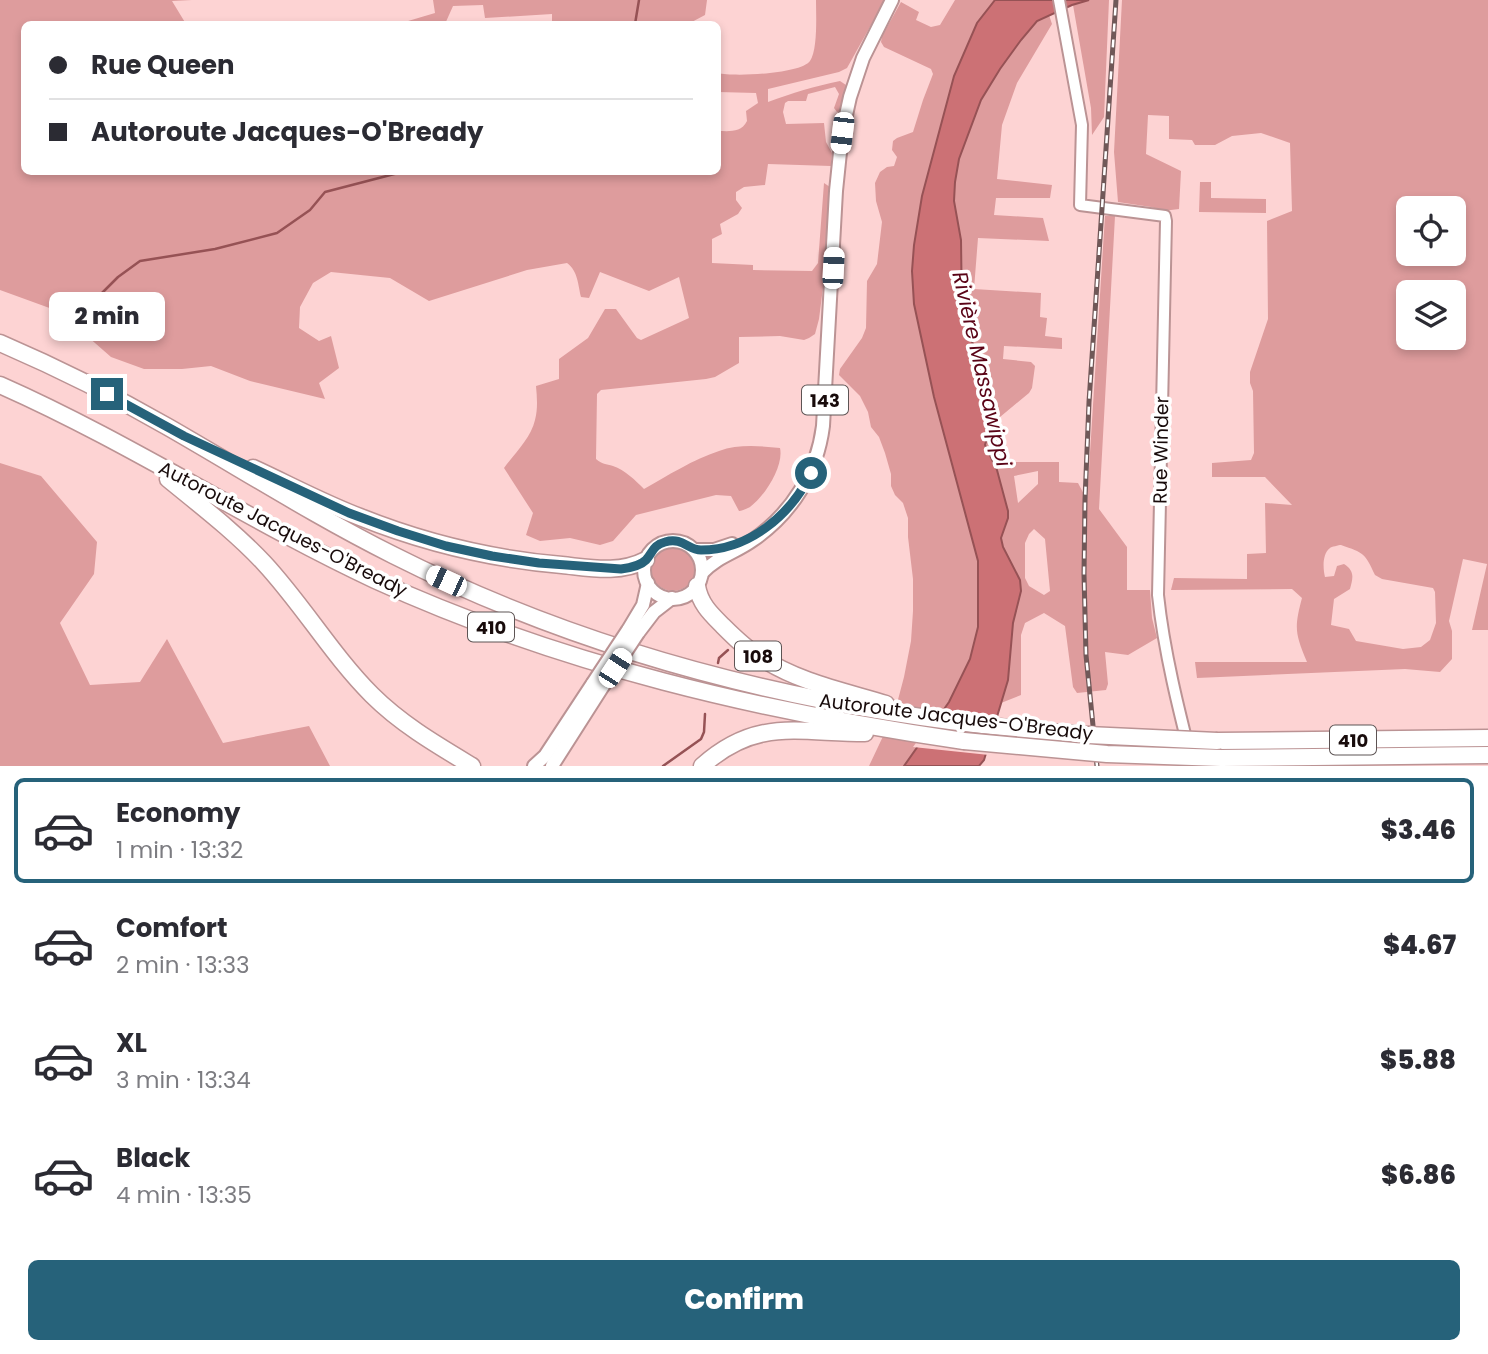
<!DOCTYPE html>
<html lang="en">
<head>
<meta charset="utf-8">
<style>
  :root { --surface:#fff; --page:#f7f7f7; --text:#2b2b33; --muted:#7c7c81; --line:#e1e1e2; --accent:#26627a }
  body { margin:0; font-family:Poppins,sans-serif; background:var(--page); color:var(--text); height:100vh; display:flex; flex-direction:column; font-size:26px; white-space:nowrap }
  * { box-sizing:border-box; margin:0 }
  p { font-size:23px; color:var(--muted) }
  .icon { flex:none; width:38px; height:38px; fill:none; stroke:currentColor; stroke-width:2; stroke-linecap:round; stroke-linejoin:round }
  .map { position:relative; height:766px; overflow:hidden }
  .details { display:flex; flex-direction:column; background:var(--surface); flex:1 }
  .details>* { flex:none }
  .guide { position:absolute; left:21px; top:21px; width:700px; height:154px; border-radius:10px; box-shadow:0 4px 10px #0003; display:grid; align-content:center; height:154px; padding:0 28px; background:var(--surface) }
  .controls { position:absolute; left:1396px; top:196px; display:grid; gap:14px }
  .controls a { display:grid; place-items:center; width:70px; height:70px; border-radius:10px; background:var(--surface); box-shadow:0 4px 10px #0003; font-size:35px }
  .end { position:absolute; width:32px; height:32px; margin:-16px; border:9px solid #26627a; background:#fff; box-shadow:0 0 0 4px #fff }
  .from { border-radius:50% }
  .bubble { position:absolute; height:49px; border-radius:10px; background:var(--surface); box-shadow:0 4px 10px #0003; font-size:23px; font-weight:800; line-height:49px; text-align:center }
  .car { position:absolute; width:21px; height:42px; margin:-21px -10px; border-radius:9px; box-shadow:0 0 5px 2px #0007; background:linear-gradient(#fff 24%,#345 0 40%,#fff 0 76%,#345 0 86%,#fff 0) }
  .guide b { display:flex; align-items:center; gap:24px; height:66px; font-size:26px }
  .guide b+b { border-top:2px solid var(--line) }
  .guide i { width:18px; height:18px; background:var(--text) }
  ul { padding:12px 0 0; list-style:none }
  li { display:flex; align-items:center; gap:21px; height:105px; margin:0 14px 10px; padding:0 14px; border:4px solid transparent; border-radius:10px }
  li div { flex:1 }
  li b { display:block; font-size:26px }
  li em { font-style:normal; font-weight:800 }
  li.active { border-color:var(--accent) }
  li>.icon { width:63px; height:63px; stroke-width:1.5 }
  .button { display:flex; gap:14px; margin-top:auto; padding:14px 28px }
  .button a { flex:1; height:80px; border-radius:10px; background:var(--accent); color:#fff; font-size:28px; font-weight:800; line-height:80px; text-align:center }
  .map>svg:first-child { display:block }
  .green { fill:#de9c9d; fill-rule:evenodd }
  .water { fill:#cc7175; stroke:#965255; stroke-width:2 }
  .pier { fill:#fdd3d3 }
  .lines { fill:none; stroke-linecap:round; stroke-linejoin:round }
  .stream { stroke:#965255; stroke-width:2.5 }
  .tertiary-casing { stroke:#bb9394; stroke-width:14 }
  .primary-casing { stroke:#bb9394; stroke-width:16 }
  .motorway-casing { stroke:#bb9394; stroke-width:19 }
  .tertiary { stroke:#fff; stroke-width:10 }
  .primary { stroke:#fff; stroke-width:12 }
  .motorway { stroke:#fff; stroke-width:16 }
  .rail-casing { stroke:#705858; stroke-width:5 }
  .rail { stroke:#fff; stroke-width:2.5; stroke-dasharray:8; stroke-linecap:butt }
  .primary-bridge-casing { stroke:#bb9394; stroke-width:16; stroke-linecap:butt }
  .motorway-bridge-casing { stroke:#bb9394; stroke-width:19; stroke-linecap:butt }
  .primary-bridge { stroke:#fff; stroke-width:12 }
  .motorway-bridge { stroke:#fff; stroke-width:16 }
  .route { stroke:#26627a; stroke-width:9 }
  .labels { text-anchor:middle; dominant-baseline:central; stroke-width:7; stroke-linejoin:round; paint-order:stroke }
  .shield { fill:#fff; stroke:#5d5454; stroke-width:2 }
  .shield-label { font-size:18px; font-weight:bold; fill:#180b0b }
  .street-label { font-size:19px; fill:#180b0b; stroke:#fff }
  .water-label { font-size:21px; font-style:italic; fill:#5a0316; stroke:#fff }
</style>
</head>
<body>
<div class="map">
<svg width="1488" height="766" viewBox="0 0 1488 766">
  <rect width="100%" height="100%" fill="#fdd3d3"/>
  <!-- green -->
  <g class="green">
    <path d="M0,0H192L172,1L186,24H24V172H718V131C729,131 741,133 747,121L746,111L758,103L756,93L718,92V73C733,77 801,74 810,61C818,50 816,14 816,0H885L847,68L839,72L768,89V102C792,93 815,86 840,81L846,85L840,111L837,112L834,108L839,94L835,87L808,94L806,101H788L785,103L783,112L786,124L824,123L826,142L832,153L831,166L768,164L765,185L744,187L736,192V200L742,208L738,214L720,224L722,234L712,239V263L753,265V270L812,271L818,263L824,183L830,187L825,272L819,319L815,334L809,338L804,340L780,336L739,337V363L715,377L706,379L601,390L597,394L596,459C602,464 606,464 613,466C625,470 635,480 644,489C667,476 694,459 719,451C738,444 760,446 780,448C784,466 765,496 750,507C749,508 741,511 739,511L731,496L716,495L636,515L613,541L600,545L570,538L540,541L526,535L533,513L504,468C515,453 531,438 535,420C538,409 537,397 536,386L559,379V359L588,338L605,309H616L637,338L641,340L689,318L679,277L649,291L600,272L589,298L581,297C578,285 578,271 567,263L527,270L429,301L390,278L331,272L313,283L300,307L299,328L319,341L331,336L339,368L319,383L325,399L250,381L211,366L182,369H144L111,357L87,336L77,318L0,290Z"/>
    <polygon points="433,0 707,0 705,15 688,24 552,24 552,14 485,18 483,5 453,6 445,24 398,24 435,13"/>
    <polygon points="955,0 995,0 977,23 954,76 922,196 914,245 912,271 914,304 934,397 978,561 978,627 970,659 949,702 904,766 869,766 895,711 904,677 911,641 913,611 913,579 908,537 908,518 903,503 895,495 891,486 891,474 885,453 879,437 871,427 868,412 860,396 839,375 840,369 862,338 866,328 867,281 877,264 882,222 876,201 875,183 880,172 887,167 894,166 897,157 892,150 893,141 897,138 913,132 923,100 933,74 931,69 884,47 881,42 882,36 901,2 919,12 916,20 931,27 940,25"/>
    <polygon points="1089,0 1109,0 1104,117 1092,135 1091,108 1073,5"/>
    <path d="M1122,0H1488V630H1472L1487,564L1463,559L1449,621L1452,631V659L1440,672L1405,669L1197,678L1195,662H1307C1295,633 1294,628 1302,598L1292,589L1171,590L1174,578L1247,579V554L1266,553L1265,503L1292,505L1265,477H1212V463L1251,460L1254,453L1253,391L1250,383V372L1268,319L1267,221L1292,211L1290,143L1261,133L1232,136L1215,145H1195L1192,140L1169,139V116L1148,115L1146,154L1181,171L1179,209L1163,211L1151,207L1118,202L1114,152ZM1409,208H1454V254H1409ZM1409,292H1454V338H1409ZM1341,545C1364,553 1365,553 1375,575L1382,579L1433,588L1435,592L1436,623L1430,640L1421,647L1403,649L1356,641L1349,629L1331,625L1334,599L1350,589C1353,578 1355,571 1344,564L1337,566L1334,576L1325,577C1323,569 1322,554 1330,548C1331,547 1339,545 1341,545Z"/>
    <path d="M1049,15L1052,24L1017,83L1002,125L997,179L1052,185L1050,198H996L994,215L1043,218L1049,241L978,238L974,289L1041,293L1040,317L1047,318L1045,336L1062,338V349L1004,346L1003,359L1031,362L1035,366L1032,388L1029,393L1000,417L999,424L1004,456L1011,462H1059V482L1078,483L1087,500L1105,216H1115L1099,509L1127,547V590H1150L1152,618L1157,638L1128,655L1105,652L1108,684L1106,690L1077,693L1073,687L1065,626L1044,613L1025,623L1021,635V695L1001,703L1008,680L1010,646L1013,623L1021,591L1020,580L1003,547L1001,538L1008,518L985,445L990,428L983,368L977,352L967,332L962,315L961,240L954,201L955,182L959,159L981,100L1000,69L1021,40L1037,21ZM1038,471V484L1018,503L1014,476ZM1034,529L1045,539L1050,591L1044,595L1029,586L1025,578V543L1029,534Z"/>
    <polygon points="1200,182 1211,182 1211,198 1266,199 1266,213 1199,212"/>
    <polygon points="0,463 41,476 97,542 94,574 60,623 90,685 140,682 167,639 223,743 309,726 330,766 0,766"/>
    <circle cx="673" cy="569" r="22"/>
  </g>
  <!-- water -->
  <polygon class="water" points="995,0 1089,0 1072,5 1037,21 1021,40 1000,69 981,100 959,159 955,182 954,201 961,240 962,315 967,332 977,352 983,368 990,428 985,445 997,470 1008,511 1008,518 1001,538 1003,547 1020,580 1021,591 1013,623 1008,680 984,760 979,766 904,766 949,702 970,659 978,627 978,561 934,397 914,304 912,271 914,245 922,196 954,76 977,23"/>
  <!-- pier -->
  <polygon class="pier" points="926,729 994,738 989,755 913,747"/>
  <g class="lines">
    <!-- stream -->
    <g class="stream">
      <polyline points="635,24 639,0"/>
      <polyline points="77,318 118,277 140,261 215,249 277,233 310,210 325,192 402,172"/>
      <polyline points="718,663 719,658 728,650"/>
      <polyline points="663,766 701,739 704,732 705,714"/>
    </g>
    <defs>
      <path id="tertiary" d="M1059,0L1082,125L1080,205L1165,216L1166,221L1158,595C1164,652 1179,711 1193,766"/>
      <g id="primary">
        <circle cx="673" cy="570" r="29"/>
        <polyline points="695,550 714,550 732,544"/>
        <path d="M702,573C718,556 735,553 753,540C792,513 817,473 823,426L836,191L842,133L850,97L863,58L892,0"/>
        <polyline points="628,630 643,605 648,583"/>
        <polyline points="638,633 654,612 672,598"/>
        <polyline points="534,766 545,756 593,683"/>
        <polyline points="552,766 603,686"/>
      </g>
      <g id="motorway">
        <path d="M0,343C58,368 114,396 168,427C243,470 315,516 393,555C609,664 847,718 1088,735"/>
        <path d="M0,385C129,442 247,520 375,580C561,665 762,712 964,741"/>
        <path d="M253,468C288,484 323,503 360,517C425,543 492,559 562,565C591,568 619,574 646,560"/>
        <path d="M168,479C201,506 235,532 264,563C303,605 332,655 372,695C401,724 437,745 472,766"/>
        <path d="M697,586C700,604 711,614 723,626C734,637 746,649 760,657C798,682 843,691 886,704"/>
        <polyline points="1217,741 1488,738"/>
        <polyline points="1221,758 1488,755"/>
        <path d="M702,766C757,717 798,733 865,733"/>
      </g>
    </defs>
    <!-- tertiary casing -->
    <use href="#tertiary" class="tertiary-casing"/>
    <!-- primary casing -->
    <use href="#primary" class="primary-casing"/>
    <!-- motorway casing -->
    <use href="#motorway" class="motorway-casing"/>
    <!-- tertiary -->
    <use href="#tertiary" class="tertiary"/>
    <!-- primary -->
    <use href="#primary" class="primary"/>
    <!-- motorway -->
    <use href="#motorway" class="motorway"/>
    <defs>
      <polyline id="rail" points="1097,766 1086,655 1084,574 1085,500 1089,402 1116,0"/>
    </defs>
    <!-- rail casing -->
    <use href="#rail" class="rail-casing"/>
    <!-- rail -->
    <use href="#rail" class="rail"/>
    <defs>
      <g id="primary-bridge">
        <polyline points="593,683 628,630"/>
        <polyline points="603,686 638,633"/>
      </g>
      <g id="motorway-bridge">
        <polyline points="1088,735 1217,741"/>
        <polyline points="964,741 1107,754 1221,758"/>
      </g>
    </defs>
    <!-- primary-bridge casing -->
    <use href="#primary-bridge" class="primary-bridge-casing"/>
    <!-- motorway-bridge casing -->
    <use href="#motorway-bridge" class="motorway-bridge-casing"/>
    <!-- primary-bridge -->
    <use href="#primary-bridge" class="primary-bridge"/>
    <!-- motorway-bridge -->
    <use href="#motorway-bridge" class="motorway-bridge"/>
  </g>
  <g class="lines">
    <!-- route -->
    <path class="route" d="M107,394L184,436L349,513L398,531L446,546L492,556L539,563L621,569C629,568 641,565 646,560C653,552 653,545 665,542C683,537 688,550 701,550C749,550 791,515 811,473"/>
  </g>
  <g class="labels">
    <!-- shield labels -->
    <g class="shield">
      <rect x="802" y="385.5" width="46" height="29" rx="5"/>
      <rect x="468" y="612.5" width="46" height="29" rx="5"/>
      <rect x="735" y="641.5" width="46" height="29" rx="5"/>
      <rect x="1330" y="725.5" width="46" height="29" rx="5"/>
    </g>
    <g class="shield-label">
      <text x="825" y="400">143</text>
      <text x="491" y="627">410</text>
      <text x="758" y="656">108</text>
      <text x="1353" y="740">410</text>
    </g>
    <!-- street labels -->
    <g class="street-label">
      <text transform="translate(1161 450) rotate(-89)">Rue Winder</text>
      <text transform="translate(283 529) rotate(27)">Autoroute Jacques-O'Bready</text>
      <text transform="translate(956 717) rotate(7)">Autoroute Jacques-O'Bready</text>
    </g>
    <!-- water labels -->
    <g class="water-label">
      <text transform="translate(982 369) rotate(77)">Rivière Massawippi</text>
    </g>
  </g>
</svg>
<div class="controls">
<a><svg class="icon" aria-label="locate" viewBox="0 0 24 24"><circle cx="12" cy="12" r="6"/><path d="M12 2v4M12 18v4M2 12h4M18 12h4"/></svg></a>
<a><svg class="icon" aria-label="layers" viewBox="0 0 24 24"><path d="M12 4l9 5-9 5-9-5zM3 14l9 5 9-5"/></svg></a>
</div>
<i class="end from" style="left:811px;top:473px"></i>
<i class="end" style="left:107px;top:394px"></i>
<div class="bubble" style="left:49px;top:292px;width:116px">2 min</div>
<i class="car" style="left:842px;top:133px;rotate:187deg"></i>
<i class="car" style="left:833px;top:268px;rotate:3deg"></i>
<i class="car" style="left:446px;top:581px;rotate:295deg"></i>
<i class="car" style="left:615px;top:668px;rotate:33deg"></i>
<div class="guide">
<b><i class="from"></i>Rue Queen</b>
<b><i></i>Autoroute Jacques-O'Bready</b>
</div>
</div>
<section class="details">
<ul>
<li class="active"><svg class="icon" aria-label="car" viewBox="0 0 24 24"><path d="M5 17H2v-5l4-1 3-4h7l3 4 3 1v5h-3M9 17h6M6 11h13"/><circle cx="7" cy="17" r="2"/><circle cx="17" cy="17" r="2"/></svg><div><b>Economy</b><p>1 min · 13:32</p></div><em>$3.46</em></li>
<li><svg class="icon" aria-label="car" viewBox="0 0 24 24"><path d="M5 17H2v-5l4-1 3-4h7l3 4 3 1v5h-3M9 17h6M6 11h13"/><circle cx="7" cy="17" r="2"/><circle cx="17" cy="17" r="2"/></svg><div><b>Comfort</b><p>2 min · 13:33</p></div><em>$4.67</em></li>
<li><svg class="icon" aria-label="car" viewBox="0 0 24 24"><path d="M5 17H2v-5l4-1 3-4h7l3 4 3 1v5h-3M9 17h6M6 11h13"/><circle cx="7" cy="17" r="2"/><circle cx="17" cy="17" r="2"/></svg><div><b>XL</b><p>3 min · 13:34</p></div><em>$5.88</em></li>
<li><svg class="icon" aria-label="car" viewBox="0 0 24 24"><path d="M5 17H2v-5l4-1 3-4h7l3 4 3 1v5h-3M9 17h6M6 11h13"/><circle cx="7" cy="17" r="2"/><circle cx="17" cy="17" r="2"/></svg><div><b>Black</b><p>4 min · 13:35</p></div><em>$6.86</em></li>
</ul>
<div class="button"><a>Confirm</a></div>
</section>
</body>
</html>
